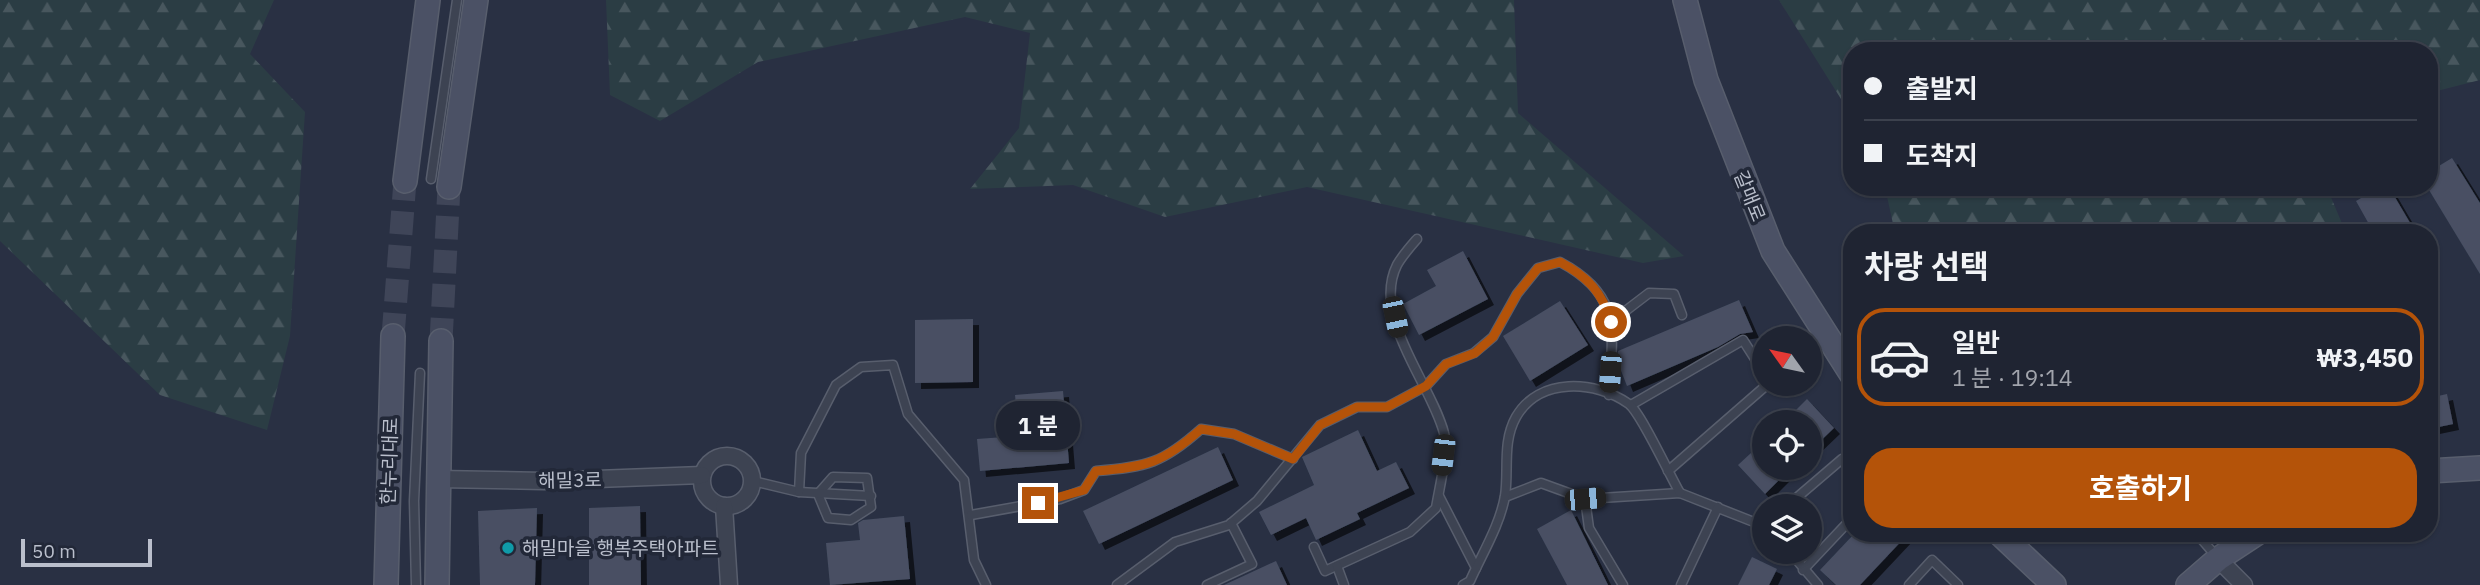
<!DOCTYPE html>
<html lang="ko">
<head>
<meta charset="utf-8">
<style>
  :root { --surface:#1f2432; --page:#272c3a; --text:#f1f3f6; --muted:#a1a4ac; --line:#3c414d; --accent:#b45309 }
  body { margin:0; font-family:"IBM Plex Sans","Noto Sans KR",sans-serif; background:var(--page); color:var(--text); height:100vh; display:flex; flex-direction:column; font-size:26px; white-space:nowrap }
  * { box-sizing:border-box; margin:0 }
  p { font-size:23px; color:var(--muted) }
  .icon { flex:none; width:38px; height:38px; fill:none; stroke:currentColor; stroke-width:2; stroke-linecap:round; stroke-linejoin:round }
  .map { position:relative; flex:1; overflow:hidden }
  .side { position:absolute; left:1843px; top:224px; width:595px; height:318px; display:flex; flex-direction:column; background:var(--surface); border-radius:28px; box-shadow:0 2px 5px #0004,0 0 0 2px var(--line) }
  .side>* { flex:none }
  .banner { position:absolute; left:1843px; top:42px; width:595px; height:154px; border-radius:28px; box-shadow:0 2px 5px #0004,0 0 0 2px var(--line); display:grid; align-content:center; height:154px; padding:0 21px; background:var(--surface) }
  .needle { width:46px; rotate:303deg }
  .fabs { position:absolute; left:1752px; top:326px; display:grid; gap:14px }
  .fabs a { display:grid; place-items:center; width:70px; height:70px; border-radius:50%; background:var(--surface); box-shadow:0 2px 5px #0004,0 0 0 2px var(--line); font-size:35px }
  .scale { position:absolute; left:21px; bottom:18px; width:131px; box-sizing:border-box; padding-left:7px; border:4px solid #babfcc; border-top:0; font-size:19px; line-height:24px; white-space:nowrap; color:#babfcc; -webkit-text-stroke:5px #222838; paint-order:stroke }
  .end { position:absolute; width:32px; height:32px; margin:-16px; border:9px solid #b45309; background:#fff; box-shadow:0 0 0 4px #fff }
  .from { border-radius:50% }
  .bubble { position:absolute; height:49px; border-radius:24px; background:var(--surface); box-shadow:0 2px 5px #0004,0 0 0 2px var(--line); font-size:23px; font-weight:700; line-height:49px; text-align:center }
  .car { position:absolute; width:21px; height:42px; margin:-21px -10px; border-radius:9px; box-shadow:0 0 5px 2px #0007; background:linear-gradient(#222 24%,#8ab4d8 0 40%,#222 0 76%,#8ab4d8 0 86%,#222 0) }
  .banner b { display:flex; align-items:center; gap:24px; height:66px; font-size:26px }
  .banner b+b { border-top:2px solid var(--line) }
  .banner i { width:18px; height:18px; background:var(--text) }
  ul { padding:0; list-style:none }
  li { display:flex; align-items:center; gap:21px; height:98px; margin:0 14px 10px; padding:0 7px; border:4px solid var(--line); border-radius:28px }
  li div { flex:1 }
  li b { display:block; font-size:26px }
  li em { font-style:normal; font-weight:700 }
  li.active { border-color:var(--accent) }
  li>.icon { width:63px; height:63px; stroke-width:1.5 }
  h2 { padding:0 21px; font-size:32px; line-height:84px }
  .primary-button { display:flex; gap:14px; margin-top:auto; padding:14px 21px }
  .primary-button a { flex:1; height:80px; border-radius:28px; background:var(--accent); color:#fff; font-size:28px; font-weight:700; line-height:80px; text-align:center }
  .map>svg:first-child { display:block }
  .forest { fill:url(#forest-firs) }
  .building { fill:#485064; filter:url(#shadow) }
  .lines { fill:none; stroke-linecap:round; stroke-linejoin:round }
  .secondary-tunnel { stroke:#3f4558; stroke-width:23; stroke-dasharray:23 11; stroke-linecap:butt }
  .lane-casing { stroke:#585e6d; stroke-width:11 }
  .street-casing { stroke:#585e6d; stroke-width:19 }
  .secondary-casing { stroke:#585e6d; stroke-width:26 }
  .lane { stroke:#3d4352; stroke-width:8 }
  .street { stroke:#3d4352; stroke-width:16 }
  .secondary { stroke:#4b5165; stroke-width:23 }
  .route { stroke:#b45309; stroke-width:9 }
  .culture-dot { fill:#0f9aa8; stroke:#222838; stroke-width:2.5 }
  .labels { text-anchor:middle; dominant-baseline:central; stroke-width:7; stroke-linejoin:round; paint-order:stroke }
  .street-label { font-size:19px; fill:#babfcc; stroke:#222838 }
  .poi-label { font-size:19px; fill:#babfcc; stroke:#222838; text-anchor:start }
</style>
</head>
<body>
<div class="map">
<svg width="2480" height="585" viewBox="0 0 2480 585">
  <defs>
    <pattern id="forest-firs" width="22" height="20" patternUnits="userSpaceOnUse" patternTransform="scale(1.75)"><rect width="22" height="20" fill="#2b3d44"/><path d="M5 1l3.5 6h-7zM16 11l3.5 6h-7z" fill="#48575e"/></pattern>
    <filter id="shadow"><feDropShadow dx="6" dy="6" stdDeviation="0" flood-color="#0009"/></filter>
  </defs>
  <rect width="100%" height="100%" fill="#293043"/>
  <!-- forest -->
  <g class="forest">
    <polygon points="0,0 274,0 250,54 305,112 290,336 267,430 160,395 0,241"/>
    <polygon points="606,0 1514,0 1518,113 1684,256 1643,263 1307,187 1165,217 1073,185 970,189 1019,128 1030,33 965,17 758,62 660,121 610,95"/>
    <polygon points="1779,0 2480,0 2480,80 2429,93 2429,51 1852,51 1851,115"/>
    <polygon points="1885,187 2336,187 2330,195 2346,233 1895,233"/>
  </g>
  <!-- building -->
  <g class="building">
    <polygon points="2452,158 2480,203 2480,274 2429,190 2429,172"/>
    <polygon points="2380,187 2389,187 2416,233 2374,233 2356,201"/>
    <polygon points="1463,251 1488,299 1419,335 1403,304 1436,286 1427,270"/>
    <polygon points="1739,300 1753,332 1740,334 1718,347 1627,386 1618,363 1618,351"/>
    <polygon points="1560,301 1588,345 1530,381 1503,336"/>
    <polygon points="973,319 973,382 915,383 915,320"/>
    <polygon points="1063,391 1069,463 980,471 977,439 1019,436 1015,395"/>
    <polygon points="2447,394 2453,424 2429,429 2429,398"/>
    <polygon points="1807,399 1834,428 1810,451 1810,422 1784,422"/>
    <polygon points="1358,430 1377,471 1396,462 1409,488 1357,513 1360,519 1316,540 1306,518 1271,535 1259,512 1314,485 1302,457"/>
    <polygon points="1764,441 1764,467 1792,467 1765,494 1738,465"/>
    <polygon points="1218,447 1233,480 1099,544 1083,511"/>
    <polygon points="640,506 641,585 589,585 589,508"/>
    <polygon points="537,508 535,585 480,585 478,511"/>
    <polygon points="1571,510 1608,585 1567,585 1537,529"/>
    <polygon points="904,516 910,579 830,585 826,543 860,540 858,523 863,520"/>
    <polygon points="1854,534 1908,534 1860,585 1836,585 1820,570"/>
    <polygon points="1752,557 1777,569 1769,585 1738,585"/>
    <polygon points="1276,561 1287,585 1224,585"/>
  </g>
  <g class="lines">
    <!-- secondary-tunnel -->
    <g class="secondary-tunnel">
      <polyline points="393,336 405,181"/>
      <polyline points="441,341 449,187"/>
    </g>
    <defs>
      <g id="lane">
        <polyline points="431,179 457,0"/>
        <polyline points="1611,322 1649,293 1674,294 1682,315"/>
        <polyline points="1631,405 1743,340 1764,373"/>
        <polyline points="1668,471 1769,383"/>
        <polygon points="833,477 867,478 871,507 851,520 828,518 818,494"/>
        <polyline points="753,481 799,492 871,496"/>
        <polyline points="799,492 801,453 836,385 861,367 893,365 908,414 964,480 974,560 986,585"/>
        <polyline points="1439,496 1476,568"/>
        <polyline points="1505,497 1541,483 1585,499 1680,493 1764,526"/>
        <polyline points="1585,499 1589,528 1623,585"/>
        <polyline points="1787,506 1842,459 1852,469"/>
        <path d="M971,515L1060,499L1084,490L1096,471C1147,467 1163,463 1201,429L1234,434L1293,459"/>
        <polyline points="2142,534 2143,534"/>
        <polyline points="2197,534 2216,556"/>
        <path d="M1314,547L1325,571L1410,532L1436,508C1439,489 1449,450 1444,433C1431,383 1371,317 1397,265C1402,256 1410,247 1417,239"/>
        <polyline points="1789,551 1818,585"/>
        <polyline points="1337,566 1344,585"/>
        <polyline points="1803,570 1852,518"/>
        <polyline points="416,585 414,501 420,373"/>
        <path d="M1117,585L1175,542L1229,525L1257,501L1320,425L1357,407H1387L1426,386L1446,364L1474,353L1493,337L1517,294L1538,268L1560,262C1624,296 1612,333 1609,395"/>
        <polyline points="1207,585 1252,564 1231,523"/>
        <path d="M1463,585L1470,581C1482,554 1500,525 1505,496C1509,470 1502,442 1516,417C1539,377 1595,380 1629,404C1641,413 1670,476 1680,493"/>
        <polyline points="1681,585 1718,507"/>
        <polyline points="1909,585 1932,560 1958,585"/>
      </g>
      <g id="street">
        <circle cx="727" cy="481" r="25"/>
        <polyline points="437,479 544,481 702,475"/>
        <polyline points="724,506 729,585"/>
        <polyline points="2218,559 2244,585"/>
      </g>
      <g id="secondary">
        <polyline points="1685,0 1706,80 1773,251 1852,375"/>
        <polyline points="405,181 428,0"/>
        <polyline points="449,187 476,0"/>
        <polyline points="2429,471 2480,468"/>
        <polyline points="2000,534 2054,585"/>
        <polyline points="386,585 393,336"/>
        <polyline points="437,585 441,341"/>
        <polyline points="2188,585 2218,559 2256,534"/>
      </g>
    </defs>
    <!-- lane casing -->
    <use href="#lane" class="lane-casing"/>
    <!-- street casing -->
    <use href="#street" class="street-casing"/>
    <!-- secondary casing -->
    <use href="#secondary" class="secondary-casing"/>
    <!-- lane -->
    <use href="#lane" class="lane"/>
    <!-- street -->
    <use href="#street" class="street"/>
    <!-- secondary -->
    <use href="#secondary" class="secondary"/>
  </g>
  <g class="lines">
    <!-- route -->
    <path class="route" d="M1038,503L1084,490L1096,471C1146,467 1163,463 1201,429L1234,434L1293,459L1320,425L1357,407H1387L1426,386L1446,364L1475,353L1493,337L1517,294L1538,268L1560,262C1588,277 1602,292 1611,322"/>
  </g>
  <!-- markers -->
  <circle class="culture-dot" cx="508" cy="548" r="7"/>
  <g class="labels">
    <!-- street labels -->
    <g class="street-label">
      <text transform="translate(1750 196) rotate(68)">갈매로</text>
      <text transform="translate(389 461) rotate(-88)">한누리대로</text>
      <text transform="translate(570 480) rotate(-1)">해밀3로</text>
    </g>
    <!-- poi labels -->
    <g class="poi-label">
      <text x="522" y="548">해밀마을 행복주택아파트</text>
    </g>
  </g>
</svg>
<div class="fabs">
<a><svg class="needle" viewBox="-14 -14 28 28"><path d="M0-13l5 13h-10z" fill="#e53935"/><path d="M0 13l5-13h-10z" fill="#a1a4ac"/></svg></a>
<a><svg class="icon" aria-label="locate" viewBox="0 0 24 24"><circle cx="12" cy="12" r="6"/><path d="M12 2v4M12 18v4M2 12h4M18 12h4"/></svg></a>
<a><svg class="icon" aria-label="layers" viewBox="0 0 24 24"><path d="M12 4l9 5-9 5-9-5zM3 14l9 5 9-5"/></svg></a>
</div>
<div class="scale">50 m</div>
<i class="end from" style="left:1611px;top:322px"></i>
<i class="end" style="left:1038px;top:503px"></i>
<div class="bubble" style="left:996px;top:401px;width:84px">1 분</div>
<i class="car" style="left:1395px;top:317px;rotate:168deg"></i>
<i class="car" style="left:1610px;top:372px;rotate:184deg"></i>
<i class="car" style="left:1443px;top:455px;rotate:187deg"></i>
<i class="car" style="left:1585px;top:499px;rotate:85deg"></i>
<div class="banner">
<b><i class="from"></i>출발지</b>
<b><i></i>도착지</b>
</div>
<section class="side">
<h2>차량 선택</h2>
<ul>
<li class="active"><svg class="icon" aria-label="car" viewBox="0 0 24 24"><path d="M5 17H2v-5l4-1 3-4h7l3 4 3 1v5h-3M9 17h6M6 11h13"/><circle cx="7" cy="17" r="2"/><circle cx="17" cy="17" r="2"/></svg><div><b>일반</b><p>1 분 · 19:14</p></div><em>₩3,450</em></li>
</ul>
<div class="primary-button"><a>호출하기</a></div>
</section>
</div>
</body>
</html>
